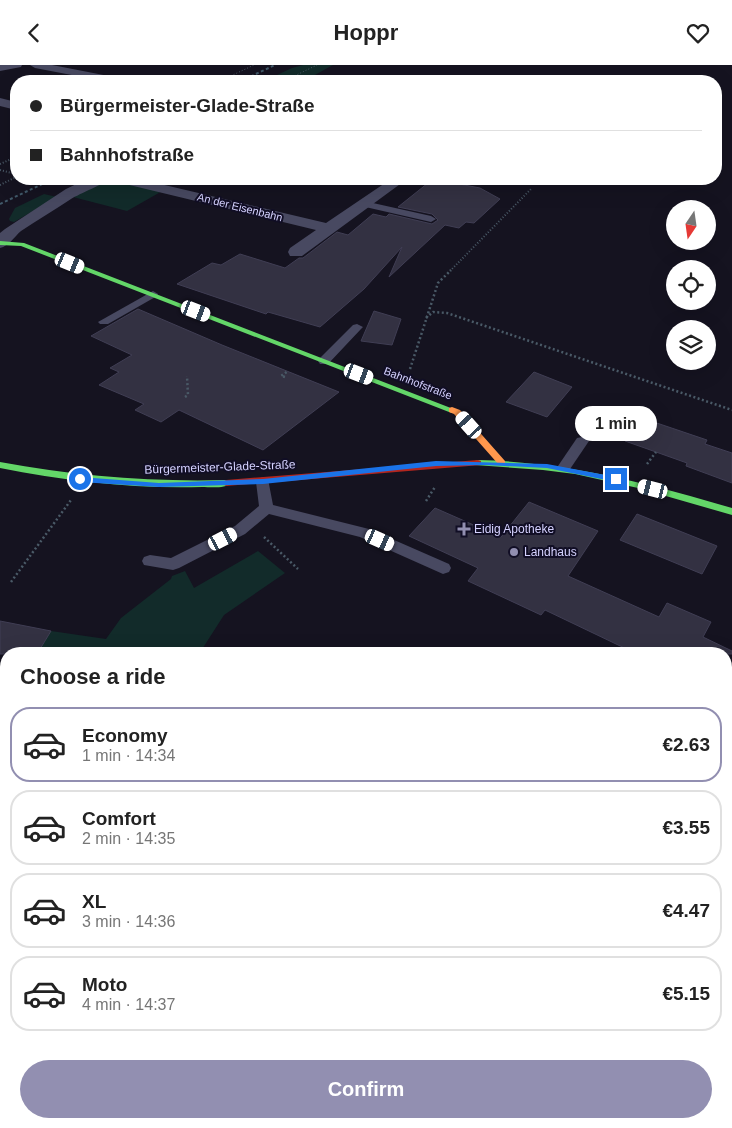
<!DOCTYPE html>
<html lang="en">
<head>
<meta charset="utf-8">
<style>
  :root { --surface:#fff; --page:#f6f6f6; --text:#222; --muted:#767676; --line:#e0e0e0; --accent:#928fb1 }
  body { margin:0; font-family:Arial,sans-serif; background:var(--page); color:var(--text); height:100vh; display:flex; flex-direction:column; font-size:19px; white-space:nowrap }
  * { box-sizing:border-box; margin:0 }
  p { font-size:16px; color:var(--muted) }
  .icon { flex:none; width:28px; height:28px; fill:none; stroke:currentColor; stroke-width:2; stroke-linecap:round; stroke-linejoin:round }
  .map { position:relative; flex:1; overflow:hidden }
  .sheet { position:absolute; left:0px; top:582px; width:732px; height:481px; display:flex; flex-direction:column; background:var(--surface); border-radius:20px 20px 0 0; box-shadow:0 5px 20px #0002 }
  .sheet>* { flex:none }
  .hud { position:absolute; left:10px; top:10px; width:712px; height:110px; border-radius:20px; box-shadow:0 5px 20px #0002; display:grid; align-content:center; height:110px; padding:0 20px; background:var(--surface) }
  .needle { width:32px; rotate:193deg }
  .fabs { position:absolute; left:666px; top:135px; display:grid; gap:10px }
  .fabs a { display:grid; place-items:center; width:50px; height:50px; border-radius:50%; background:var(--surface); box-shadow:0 5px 20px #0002; font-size:25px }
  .end { position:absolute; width:22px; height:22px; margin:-11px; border:6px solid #1a73e8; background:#fff; box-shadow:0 0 0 2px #fff }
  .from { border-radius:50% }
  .bubble { position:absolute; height:35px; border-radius:18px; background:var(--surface); box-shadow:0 5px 20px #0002; font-size:16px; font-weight:700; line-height:35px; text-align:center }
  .car { position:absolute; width:15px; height:30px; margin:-15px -8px; border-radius:6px; box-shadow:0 0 4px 1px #0007; background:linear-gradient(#fff 24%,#345 0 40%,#fff 0 76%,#345 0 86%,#fff 0) }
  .hud b { display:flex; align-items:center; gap:18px; height:48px; font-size:19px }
  .hud b+b { border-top:1px solid var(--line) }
  .hud i { width:12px; height:12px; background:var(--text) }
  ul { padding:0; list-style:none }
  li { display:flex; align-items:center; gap:15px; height:75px; margin:0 10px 8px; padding:0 10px; border:2px solid var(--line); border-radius:20px }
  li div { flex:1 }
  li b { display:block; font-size:19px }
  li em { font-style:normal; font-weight:700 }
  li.active { border-color:var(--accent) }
  li>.icon { width:45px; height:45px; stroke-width:1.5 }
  h2 { padding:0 20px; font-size:22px; line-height:60px }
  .action { display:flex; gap:10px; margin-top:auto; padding:10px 20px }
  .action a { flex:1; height:58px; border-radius:30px; background:var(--accent); color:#fff; font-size:20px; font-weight:700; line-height:58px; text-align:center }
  header { display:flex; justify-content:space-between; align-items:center; height:65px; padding:0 20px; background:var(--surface); font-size:22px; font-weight:700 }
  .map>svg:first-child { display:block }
  .green { fill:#122b2a }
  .building { fill:#333142; stroke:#403e54 }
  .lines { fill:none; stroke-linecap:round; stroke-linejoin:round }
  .path-far2 { stroke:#4a5a67; stroke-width:1; stroke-dasharray:1 2; stroke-linecap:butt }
  .path-far1 { stroke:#4a5a67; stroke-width:2; stroke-dasharray:1 2; stroke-linecap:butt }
  .path { stroke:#4a5a67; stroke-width:2.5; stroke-dasharray:2 2.5; stroke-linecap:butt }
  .lane { fill:#484961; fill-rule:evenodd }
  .street { fill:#484961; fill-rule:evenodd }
  .fast { fill:#63d668; fill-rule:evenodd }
  .slow { fill:#ff974d; fill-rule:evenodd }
  .jam { fill:#b3261e; fill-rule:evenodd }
  .rail { stroke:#415969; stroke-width:2; stroke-dasharray:3 2.5; stroke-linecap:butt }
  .route { fill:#1a73e8 }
  .poi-dot { fill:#928fb1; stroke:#110e25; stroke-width:2 }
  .labels { text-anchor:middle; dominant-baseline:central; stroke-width:4; stroke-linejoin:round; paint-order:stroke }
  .far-street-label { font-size:11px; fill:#d5d2ff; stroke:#110e25 }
  .street-label { font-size:12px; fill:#d5d2ff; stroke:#110e25 }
  .poi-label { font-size:12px; fill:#d5d2ff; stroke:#110e25; text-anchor:start }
</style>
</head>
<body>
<header><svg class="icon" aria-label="back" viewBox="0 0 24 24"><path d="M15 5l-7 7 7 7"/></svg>Hoppr<svg class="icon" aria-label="heart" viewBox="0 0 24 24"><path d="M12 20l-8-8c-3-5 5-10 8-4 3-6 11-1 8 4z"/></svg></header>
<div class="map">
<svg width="732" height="1063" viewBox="0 0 732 1063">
  <rect width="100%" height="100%" fill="#151320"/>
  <!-- green -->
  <g class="green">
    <polygon points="303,0 333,0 304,16 264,16 292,3"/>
    <polygon points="116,116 164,125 127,146 73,132 103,117"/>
    <polygon points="44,129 57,132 14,157 10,156 9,154 15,143"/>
    <polygon points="258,486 285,508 224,550 199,589 37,589 51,566 106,574 121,553 171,514 172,511 185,506 194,523"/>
    <polygon points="6,637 6,836 0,835 0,647"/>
  </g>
  <!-- building -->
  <g class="building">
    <polygon points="433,114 480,123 500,134 474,158 466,157 459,163 445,160 389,212 402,182 364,224 320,262 268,247 266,249 177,219 212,198 221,200 240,189 285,203 299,193 303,193 337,167 348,170 373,149 386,152 389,149 432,159 438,155 432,149 398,142"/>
    <polygon points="138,244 222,280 339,327 263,385 179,345 161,357 135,345 144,339 99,320 119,307 110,303 132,290 91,271"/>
    <polygon points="374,246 401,254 392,280 361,276"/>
    <polygon points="534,307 572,322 547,352 506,337"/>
    <polygon points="642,353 707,375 705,379 732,388 732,418 686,401 687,398 625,376"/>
    <polygon points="529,437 598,466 568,511 659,552 667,538 711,557 703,572 732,586 732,589 637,589 545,545 541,550 468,516 478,503 409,471 435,443 501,472"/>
    <polygon points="637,449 717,481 702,509 620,475"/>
    <polygon points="0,556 51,566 37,589 0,589"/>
  </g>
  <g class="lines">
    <!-- path-far2 -->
    <g class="path-far2">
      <polyline points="220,16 254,0"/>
      <polyline points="284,16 317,0"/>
    </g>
    <!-- path-far1 -->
    <g class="path-far1">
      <polyline points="0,99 16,92"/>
      <polyline points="0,105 16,109"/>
      <polyline points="0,120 16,112"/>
      <polyline points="450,206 532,123"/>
    </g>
    <!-- path -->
    <g class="path">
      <polyline points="426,253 433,247 447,248 732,345"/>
      <polyline points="410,304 438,218 451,205"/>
      <polyline points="285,312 281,311 288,306"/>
      <polyline points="185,332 188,330 187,311"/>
      <polyline points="647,399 656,387"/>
      <polyline points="426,436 435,422"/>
      <polyline points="264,472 298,504"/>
      <polyline points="11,517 71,435"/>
    </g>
    <!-- lane -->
    <g class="lane">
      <polygon points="364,136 431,151 436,154 431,157 361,141 360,139"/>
      <polygon points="153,226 158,229 157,231 108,259 100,259 98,257"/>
      <polygon points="357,259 363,262 361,264 328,299 320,299 318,296 320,293 353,260"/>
      <polygon points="582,372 589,376 568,407 558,407 556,404 558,401 577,373"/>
      <polygon points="263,412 268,414 273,440 369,464 449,499 451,503 449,507 443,509 360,472 269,449 245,469 179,503 173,505 144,500 142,496 144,492 150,490 171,493 235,461 259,441 256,417 258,414"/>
    </g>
    <!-- street -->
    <g class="street">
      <polygon points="0,0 22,0 21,2 0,6"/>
      <polygon points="30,0 52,0 119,13 125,16 103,16 35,3"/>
      <polygon points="0,33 16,37 16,45 0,41"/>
      <path d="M87,114H109C106,118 79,129 71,134C55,145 37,155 21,166C14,172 9,181 0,183V168L5,164L66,124Z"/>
      <polygon points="115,114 139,114 326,158 391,114 407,114 302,191 290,191 288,187 290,183 316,165 117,117"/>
    </g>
    <!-- fast -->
    <g class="fast">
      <polygon points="0,176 24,178 456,345 452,348 449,347 21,181 0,180"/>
      <path d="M478,395C566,397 648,418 732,443V450L638,423L575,409L543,405L475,400V396Z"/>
      <path d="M0,397C75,411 150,417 226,415L231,418C225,424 210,422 202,422C134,424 66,416 0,403Z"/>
    </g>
    <!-- slow -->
    <polygon class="slow" points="452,342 460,345 505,396 505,400 499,400 454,349 449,347 449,343"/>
    <!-- jam -->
    <polygon class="jam" points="478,395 481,396 481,400 226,421 221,418 226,415"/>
    <!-- rail -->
    <g class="rail">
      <polyline points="241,16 275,0"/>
      <polyline points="0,139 53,114"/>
    </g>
  </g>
  <!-- route -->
  <polygon class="route" points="436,396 547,399 616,412 619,414 616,417 547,403 485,400 436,401 263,419 159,422 80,417 76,414 80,412 159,418 263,414"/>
  <!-- markers -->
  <g class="poi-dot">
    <path d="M461.5 456.5h5v5h5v5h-5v5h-5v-5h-5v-5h5z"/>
    <circle cx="514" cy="487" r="5"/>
  </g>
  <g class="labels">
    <!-- far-street labels -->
    <g class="far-street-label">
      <text transform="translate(240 142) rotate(14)">An der Eisenbahn</text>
      <text transform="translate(418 318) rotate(21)">Bahnhofstraße</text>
    </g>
    <!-- street labels -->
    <g class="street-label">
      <text transform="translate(220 402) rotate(-2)">Bürgermeister-Glade-Straße</text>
    </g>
    <!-- poi labels -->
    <g class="poi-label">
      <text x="474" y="464">Eidig Apotheke</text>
      <text x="524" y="487">Landhaus</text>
    </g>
  </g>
</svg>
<div class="fabs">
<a><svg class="needle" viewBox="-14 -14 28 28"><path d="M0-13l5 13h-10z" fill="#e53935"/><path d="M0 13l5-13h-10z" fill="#767676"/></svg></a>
<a><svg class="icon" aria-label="locate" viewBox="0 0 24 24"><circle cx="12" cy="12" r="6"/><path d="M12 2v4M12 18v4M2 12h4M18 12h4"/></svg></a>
<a><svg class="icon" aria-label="layers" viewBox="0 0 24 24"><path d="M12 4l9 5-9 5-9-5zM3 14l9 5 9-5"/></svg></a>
</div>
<i class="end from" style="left:80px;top:414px"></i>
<i class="end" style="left:616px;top:414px"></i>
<div class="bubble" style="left:575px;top:341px;width:82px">1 min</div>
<i class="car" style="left:70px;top:198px;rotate:112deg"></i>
<i class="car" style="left:196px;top:246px;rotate:111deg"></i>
<i class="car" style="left:359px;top:309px;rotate:111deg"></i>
<i class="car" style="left:469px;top:360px;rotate:318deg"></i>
<i class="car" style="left:653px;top:424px;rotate:284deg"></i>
<i class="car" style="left:223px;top:474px;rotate:63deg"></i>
<i class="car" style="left:380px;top:475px;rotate:114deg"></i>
<div class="hud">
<b><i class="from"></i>Bürgermeister-Glade-Straße</b>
<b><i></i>Bahnhofstraße</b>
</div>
<section class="sheet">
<h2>Choose a ride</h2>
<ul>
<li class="active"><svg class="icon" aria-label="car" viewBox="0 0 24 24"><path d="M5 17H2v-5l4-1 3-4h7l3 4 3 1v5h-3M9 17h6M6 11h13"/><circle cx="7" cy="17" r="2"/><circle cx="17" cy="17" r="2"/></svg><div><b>Economy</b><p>1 min · 14:34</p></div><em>€2.63</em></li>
<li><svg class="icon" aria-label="car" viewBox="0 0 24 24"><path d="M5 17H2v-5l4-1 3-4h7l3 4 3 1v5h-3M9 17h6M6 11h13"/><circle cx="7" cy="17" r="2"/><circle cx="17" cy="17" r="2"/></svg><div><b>Comfort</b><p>2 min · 14:35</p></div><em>€3.55</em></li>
<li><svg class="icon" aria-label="car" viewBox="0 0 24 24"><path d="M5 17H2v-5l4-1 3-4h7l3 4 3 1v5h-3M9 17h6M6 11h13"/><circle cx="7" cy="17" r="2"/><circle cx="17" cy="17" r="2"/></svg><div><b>XL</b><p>3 min · 14:36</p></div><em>€4.47</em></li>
<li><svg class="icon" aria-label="car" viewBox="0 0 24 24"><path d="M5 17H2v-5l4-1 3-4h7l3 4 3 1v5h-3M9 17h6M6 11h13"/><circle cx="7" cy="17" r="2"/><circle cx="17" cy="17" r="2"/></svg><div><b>Moto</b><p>4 min · 14:37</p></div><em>€5.15</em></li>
</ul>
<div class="action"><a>Confirm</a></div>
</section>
</div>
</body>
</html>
